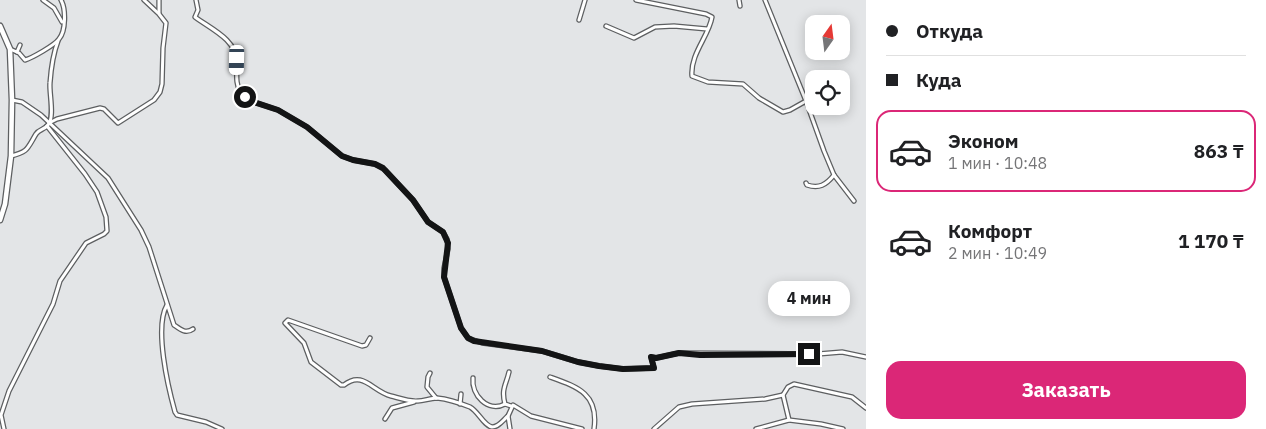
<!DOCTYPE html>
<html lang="ru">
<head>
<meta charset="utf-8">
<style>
  :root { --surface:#fff; --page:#f6f6f6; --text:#202124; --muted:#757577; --line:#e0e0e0; --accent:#db2777 }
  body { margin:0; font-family:"IBM Plex Sans",sans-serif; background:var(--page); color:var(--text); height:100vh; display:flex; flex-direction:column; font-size:19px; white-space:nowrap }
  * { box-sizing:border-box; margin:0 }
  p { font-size:16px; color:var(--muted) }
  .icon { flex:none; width:28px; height:28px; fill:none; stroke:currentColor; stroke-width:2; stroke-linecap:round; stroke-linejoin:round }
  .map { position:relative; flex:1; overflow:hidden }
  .side { display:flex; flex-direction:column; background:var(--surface); width:400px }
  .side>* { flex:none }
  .guide { display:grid; align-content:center; height:110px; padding:0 20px; background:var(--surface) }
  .needle { width:32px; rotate:14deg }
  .controls { position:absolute; left:805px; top:15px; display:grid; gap:10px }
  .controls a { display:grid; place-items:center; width:45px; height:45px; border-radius:10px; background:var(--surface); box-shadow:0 2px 12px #0003; font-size:25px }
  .end { position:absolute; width:22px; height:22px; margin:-11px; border:6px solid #131415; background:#fff; box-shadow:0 0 0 2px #fff }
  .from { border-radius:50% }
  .bubble { position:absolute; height:35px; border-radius:15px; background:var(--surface); box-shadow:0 2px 12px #0003; font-size:16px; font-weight:700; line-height:35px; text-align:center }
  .car { position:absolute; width:15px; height:30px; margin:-15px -8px; border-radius:6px; box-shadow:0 0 4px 1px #0007; background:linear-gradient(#fff 24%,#345 0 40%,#fff 0 76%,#345 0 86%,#fff 0) }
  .guide b { display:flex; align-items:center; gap:18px; height:48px; font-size:19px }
  .guide b+b { border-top:1px solid var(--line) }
  .guide i { width:12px; height:12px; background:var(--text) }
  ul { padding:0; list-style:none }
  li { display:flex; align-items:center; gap:15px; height:82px; margin:0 10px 8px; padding:0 10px; border:2px solid transparent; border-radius:15px }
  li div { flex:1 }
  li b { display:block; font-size:19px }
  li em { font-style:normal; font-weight:700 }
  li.selected { border-color:var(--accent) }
  li>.icon { width:45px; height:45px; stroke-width:1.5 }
  .button { display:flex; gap:10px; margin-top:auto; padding:10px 20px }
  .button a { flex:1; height:58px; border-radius:15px; background:var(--accent); color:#fff; font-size:20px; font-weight:700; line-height:58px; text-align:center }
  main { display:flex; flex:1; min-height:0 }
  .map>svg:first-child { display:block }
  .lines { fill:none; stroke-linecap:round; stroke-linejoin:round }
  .street-casing { stroke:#5d5f61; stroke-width:5.5 }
  .secondary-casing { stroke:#5d5f61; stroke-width:7 }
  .street { stroke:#fff; stroke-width:3 }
  .secondary { stroke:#fff; stroke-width:4.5 }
  .route { stroke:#131415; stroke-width:6 }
</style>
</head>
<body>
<main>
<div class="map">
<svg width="866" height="429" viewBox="0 0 866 429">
  <rect width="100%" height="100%" fill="#e3e5e7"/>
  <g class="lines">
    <defs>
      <g id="street">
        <polyline points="43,0 54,8 62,22"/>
        <polyline points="159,0 159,13"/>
        <path d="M196,0L198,10L195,17C211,29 236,39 237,62C237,73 235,84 241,94L254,102L278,110L307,127L342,156L353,160L375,164L385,170L413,200L428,222L443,232L447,239L448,249L444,268V277L461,328L468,338L482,343L542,351L578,362L599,366L623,369L654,368L651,357L656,358L679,353L818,354L842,352L866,357"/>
        <path d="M636,0L706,14L712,17C709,36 690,54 692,76L708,82L743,84L759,98L783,112L790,110L806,101"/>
        <polyline points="739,0 740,6"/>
        <polyline points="765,0 806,101 824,151 834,175 854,201"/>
        <polyline points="579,20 585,0"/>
        <polyline points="606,26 634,38 655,27 674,26 707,29"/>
        <path d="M10,49L19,53L25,60C32,58 55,45 59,39C66,31 66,9 61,0"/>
        <polyline points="17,52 20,45"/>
        <path d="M12,100L22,102L41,115L108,178L141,230L149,247L174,325C181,330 186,334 193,329"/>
        <polyline points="49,123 57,119 100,108 104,109 118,123 154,100 160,92 162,84 163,48 166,23 159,14 144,0"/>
        <path d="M11,156C28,152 27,149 36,134C39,129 44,130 48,125C55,117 49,93 50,83C51,69 53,54 58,41"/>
        <path d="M806,183L807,185C819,189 826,185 834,175"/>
        <path d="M167,305C154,327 168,387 175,412L177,415L206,422L222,429"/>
        <path d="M370,338L366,345L362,346L288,320L285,323L304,343L311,362L341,385H344C363,370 372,391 391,396C399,398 410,402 418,401C424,401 430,398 437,398C447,399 460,403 470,407C478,411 484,426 492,427C499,427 503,420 508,416"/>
        <path d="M509,372C506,385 501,389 505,404L511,406"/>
        <polyline points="430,373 428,377 427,387 436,398"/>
        <path d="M550,377C578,387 599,394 594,429"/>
        <path d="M473,378C471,395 488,413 505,404"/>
        <polyline points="460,404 461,394"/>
        <polyline points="385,419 392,408 414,402"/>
        <polyline points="789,420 821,424 843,429"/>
        <polyline points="4,429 1,415 9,391 53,304 60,281 86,243 104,234 107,231 106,217 97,192 85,174 47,126"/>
        <polyline points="510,429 508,416 513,405 531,416 582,429"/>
        <polyline points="654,429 679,407 692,404 765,399 783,395"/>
        <polyline points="756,429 789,420 783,395 788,387 794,384 852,397 866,408"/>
      </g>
      <polyline id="secondary" points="0,26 10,49 12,100 11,156 5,204 0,220"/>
    </defs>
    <!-- street casing -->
    <use href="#street" class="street-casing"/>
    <!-- secondary casing -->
    <use href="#secondary" class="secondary-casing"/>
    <!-- street -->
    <use href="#street" class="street"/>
    <!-- secondary -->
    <use href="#secondary" class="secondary"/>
  </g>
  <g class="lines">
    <!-- route -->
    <polyline class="route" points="245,97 254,102 278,110 307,127 342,156 353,160 375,164 383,168 413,200 428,222 443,232 448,243 444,277 461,328 468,338 474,341 542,351 578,362 599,366 623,369 654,368 651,357 656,358 679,353 700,355 809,354"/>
  </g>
</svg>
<div class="controls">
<a><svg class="needle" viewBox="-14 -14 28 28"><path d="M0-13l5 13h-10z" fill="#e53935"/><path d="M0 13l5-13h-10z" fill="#757577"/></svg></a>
<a><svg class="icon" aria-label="locate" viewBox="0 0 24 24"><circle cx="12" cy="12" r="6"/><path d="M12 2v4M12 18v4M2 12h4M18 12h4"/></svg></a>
</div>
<i class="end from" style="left:245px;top:97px"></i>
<i class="end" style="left:809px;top:354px"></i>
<div class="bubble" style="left:768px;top:281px;width:82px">4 мин</div>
<i class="car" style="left:237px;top:60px;rotate:181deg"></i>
</div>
<section class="side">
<div class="guide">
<b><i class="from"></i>Откуда</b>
<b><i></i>Куда</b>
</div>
<ul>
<li class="selected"><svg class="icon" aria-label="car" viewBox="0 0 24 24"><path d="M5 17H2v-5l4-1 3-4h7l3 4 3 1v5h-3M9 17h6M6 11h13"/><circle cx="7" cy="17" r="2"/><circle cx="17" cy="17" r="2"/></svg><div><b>Эконом</b><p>1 мин · 10:48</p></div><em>863 ₸</em></li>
<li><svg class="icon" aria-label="car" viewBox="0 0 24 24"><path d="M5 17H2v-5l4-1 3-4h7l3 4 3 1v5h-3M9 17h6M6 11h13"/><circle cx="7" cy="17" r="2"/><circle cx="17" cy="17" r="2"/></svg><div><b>Комфорт</b><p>2 мин · 10:49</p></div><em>1 170 ₸</em></li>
</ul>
<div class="button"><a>Заказать</a></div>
</section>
</main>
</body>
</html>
